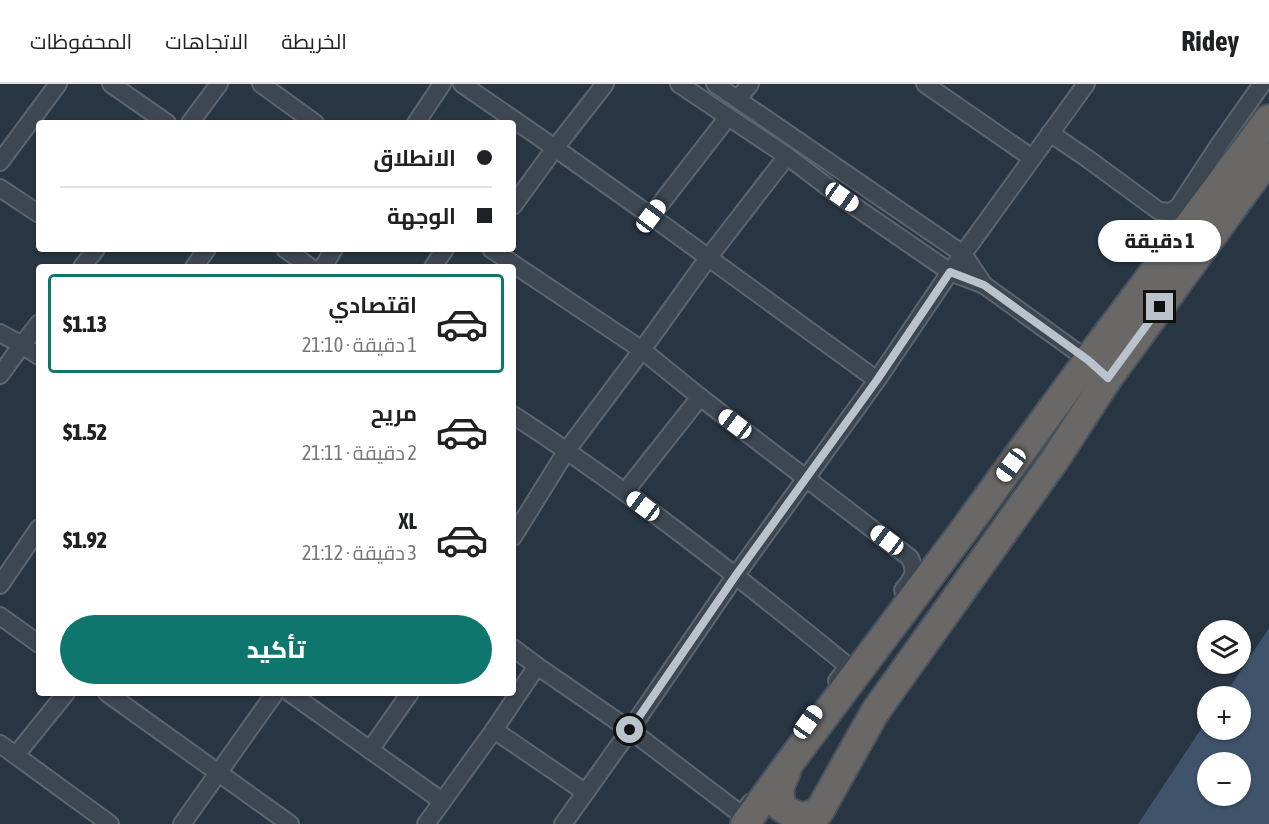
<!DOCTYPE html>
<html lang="ar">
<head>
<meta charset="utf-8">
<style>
  :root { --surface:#fff; --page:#f6f6f6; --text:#202124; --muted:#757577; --line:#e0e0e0; --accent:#0f766e }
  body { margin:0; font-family:"Asap Condensed",Cairo,sans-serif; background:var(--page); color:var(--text); direction:rtl; height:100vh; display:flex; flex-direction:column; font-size:22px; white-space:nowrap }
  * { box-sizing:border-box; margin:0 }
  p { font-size:20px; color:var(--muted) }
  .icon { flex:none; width:33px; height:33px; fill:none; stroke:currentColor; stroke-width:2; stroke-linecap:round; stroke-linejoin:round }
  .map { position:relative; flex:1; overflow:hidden; direction:ltr }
  .sheet { position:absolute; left:36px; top:180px; width:480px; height:432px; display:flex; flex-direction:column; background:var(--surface); border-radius:6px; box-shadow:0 2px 4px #0004; direction:rtl }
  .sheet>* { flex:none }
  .top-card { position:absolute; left:36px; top:36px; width:480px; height:132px; border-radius:6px; box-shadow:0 2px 4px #0004; direction:rtl; display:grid; align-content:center; height:132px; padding:0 24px; background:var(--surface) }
  .tools { position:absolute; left:1197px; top:536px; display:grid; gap:12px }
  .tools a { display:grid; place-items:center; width:54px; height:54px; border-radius:50%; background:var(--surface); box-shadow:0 2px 4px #0004; font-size:30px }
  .end { position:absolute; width:27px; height:27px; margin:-14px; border:8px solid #bac2cc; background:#111; box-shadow:0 0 0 3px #111 }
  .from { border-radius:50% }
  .bubble { position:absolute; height:42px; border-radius:21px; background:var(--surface); box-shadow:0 2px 4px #0004; font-size:20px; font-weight:800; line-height:42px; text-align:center; direction:rtl }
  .car { position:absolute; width:18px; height:36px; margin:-18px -9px; border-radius:8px; box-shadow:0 0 4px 2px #0007; background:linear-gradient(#fff 24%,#345 0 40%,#fff 0 76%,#345 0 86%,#fff 0) }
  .top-card b { display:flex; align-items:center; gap:21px; height:57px; font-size:22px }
  .top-card b+b { border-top:2px solid var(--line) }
  .top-card i { width:15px; height:15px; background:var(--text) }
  ul { padding:10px 0 0; list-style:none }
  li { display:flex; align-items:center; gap:18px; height:99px; margin:0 12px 9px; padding:0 12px; border:3px solid transparent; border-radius:6px }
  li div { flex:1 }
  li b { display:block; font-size:22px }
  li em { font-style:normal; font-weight:800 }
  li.active { border-color:var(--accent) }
  li>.icon { width:54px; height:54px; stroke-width:1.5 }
  .action { display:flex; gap:12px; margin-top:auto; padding:12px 24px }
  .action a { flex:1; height:69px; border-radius:36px; background:var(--accent); color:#fff; font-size:24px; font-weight:800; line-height:69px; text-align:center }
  header { display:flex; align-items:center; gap:36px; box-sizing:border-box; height:84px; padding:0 30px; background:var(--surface); border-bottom:2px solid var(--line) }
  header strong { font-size:28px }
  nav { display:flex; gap:33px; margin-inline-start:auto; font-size:21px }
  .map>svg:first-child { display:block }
  .water { fill:#3f546b; fill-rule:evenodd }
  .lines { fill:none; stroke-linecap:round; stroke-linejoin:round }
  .minor-casing { stroke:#5b6570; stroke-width:20 }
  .trunk-casing { stroke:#47525d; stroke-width:32 }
  .minor { stroke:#3d4752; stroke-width:16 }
  .trunk { stroke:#6a6866; stroke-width:28 }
  .route { stroke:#bac2cc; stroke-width:8 }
</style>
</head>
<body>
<header>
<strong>Ridey</strong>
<nav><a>الخريطة</a><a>الاتجاهات</a><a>المحفوظات</a></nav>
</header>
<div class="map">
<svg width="1269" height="740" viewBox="0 0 1269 740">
  <rect width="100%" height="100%" fill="#283542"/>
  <!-- water -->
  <path class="water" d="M1269,544V740H1138L1207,636L1208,645H1240V612H1224ZM1208,678H1240V711H1208Z"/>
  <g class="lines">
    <defs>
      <g id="minor">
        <polyline points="111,0 167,39"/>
        <polyline points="261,0 315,39"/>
        <polyline points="462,0 555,64 605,0"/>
        <polyline points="679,0 787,72 841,113 950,188 984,201 1088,276 1094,282"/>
        <polyline points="715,0 963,170 984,201"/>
        <polyline points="925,0 1032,74"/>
        <polyline points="738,15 750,0"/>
        <polyline points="728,33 651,132 877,296"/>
        <polyline points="190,39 219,0"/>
        <polyline points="416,39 442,0"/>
        <polyline points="1050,49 1088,75 1159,127 1171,128 1179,122 1219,61 1262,0"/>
        <polyline points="0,78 58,0"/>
        <polyline points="0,104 39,130"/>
        <polyline points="513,122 555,64 651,132"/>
        <polyline points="285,165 310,183"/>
        <polyline points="491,165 642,266 700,313"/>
        <polyline points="82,183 96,165"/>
        <polyline points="194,183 207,165"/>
        <polyline points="323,183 334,165"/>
        <polyline points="433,183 445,165"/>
        <polyline points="39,239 22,261 39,272"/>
        <polyline points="0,249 22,261 0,291"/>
        <path d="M513,331C630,407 740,494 848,582L837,597"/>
        <path d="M625,408L700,313L910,474C917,489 913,494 903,506"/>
        <polyline points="513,453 567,366 642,266 708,174 787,72"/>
        <polyline points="0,501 39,444"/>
        <polyline points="0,532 39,560"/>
        <polyline points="513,564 537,582 630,646 742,731 751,718"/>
        <polyline points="107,609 290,740"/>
        <polyline points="290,609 442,717"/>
        <polyline points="494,646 585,708"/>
        <polyline points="0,660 110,740"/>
        <polyline points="370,666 410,609"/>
        <polyline points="16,671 66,609"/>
        <polyline points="182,740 275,609"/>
        <polyline points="426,740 494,646 537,582"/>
        <polyline points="563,740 630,646 736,491 877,296 950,188 1086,0"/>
      </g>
      <g id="trunk">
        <path d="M786,688L779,704L781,723C797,733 803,737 820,726"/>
        <polyline points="745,740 790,678 964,446 1088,276 1269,35"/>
        <polyline points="810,740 820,726 875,628 1054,377 1108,294 1269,74"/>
      </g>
    </defs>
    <!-- minor casing -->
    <use href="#minor" class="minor-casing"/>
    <!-- trunk casing -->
    <use href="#trunk" class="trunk-casing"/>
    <!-- minor -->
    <use href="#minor" class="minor"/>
    <!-- trunk -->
    <use href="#trunk" class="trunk"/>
  </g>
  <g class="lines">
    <!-- route -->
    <polyline class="route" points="630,646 736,491 877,296 950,188 984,201 1088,276 1108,294 1160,223"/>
  </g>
</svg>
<div class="tools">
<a><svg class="icon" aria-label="layers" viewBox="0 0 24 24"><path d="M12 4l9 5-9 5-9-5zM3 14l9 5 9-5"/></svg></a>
<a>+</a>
<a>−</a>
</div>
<i class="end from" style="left:630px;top:646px"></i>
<i class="end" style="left:1160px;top:223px"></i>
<div class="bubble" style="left:1098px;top:136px;width:123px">1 دقيقة</div>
<i class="car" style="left:842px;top:113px;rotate:125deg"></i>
<i class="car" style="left:651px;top:132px;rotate:37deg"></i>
<i class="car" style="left:735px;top:340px;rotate:307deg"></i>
<i class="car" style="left:1011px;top:381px;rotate:216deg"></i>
<i class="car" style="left:643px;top:422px;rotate:307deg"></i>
<i class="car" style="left:887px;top:456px;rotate:307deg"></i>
<i class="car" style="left:808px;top:638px;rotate:35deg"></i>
<div class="top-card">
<b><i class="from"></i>الانطلاق</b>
<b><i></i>الوجهة</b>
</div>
<section class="sheet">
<ul>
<li class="active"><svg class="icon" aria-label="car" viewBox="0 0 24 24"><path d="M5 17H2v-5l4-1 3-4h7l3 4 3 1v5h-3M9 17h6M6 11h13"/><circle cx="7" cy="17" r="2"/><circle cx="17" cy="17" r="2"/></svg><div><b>اقتصادي</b><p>1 دقيقة · 21:10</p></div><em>$1.13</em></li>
<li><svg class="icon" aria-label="car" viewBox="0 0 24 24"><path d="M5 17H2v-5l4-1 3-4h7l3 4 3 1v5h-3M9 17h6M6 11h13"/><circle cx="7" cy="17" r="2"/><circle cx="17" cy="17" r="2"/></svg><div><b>مريح</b><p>2 دقيقة · 21:11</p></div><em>$1.52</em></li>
<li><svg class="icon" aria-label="car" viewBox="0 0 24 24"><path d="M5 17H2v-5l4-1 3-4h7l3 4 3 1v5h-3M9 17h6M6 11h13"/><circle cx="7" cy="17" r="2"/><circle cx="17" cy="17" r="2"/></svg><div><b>XL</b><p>3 دقيقة · 21:12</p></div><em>$1.92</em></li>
</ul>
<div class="action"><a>تأكيد</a></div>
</section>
</div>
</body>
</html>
